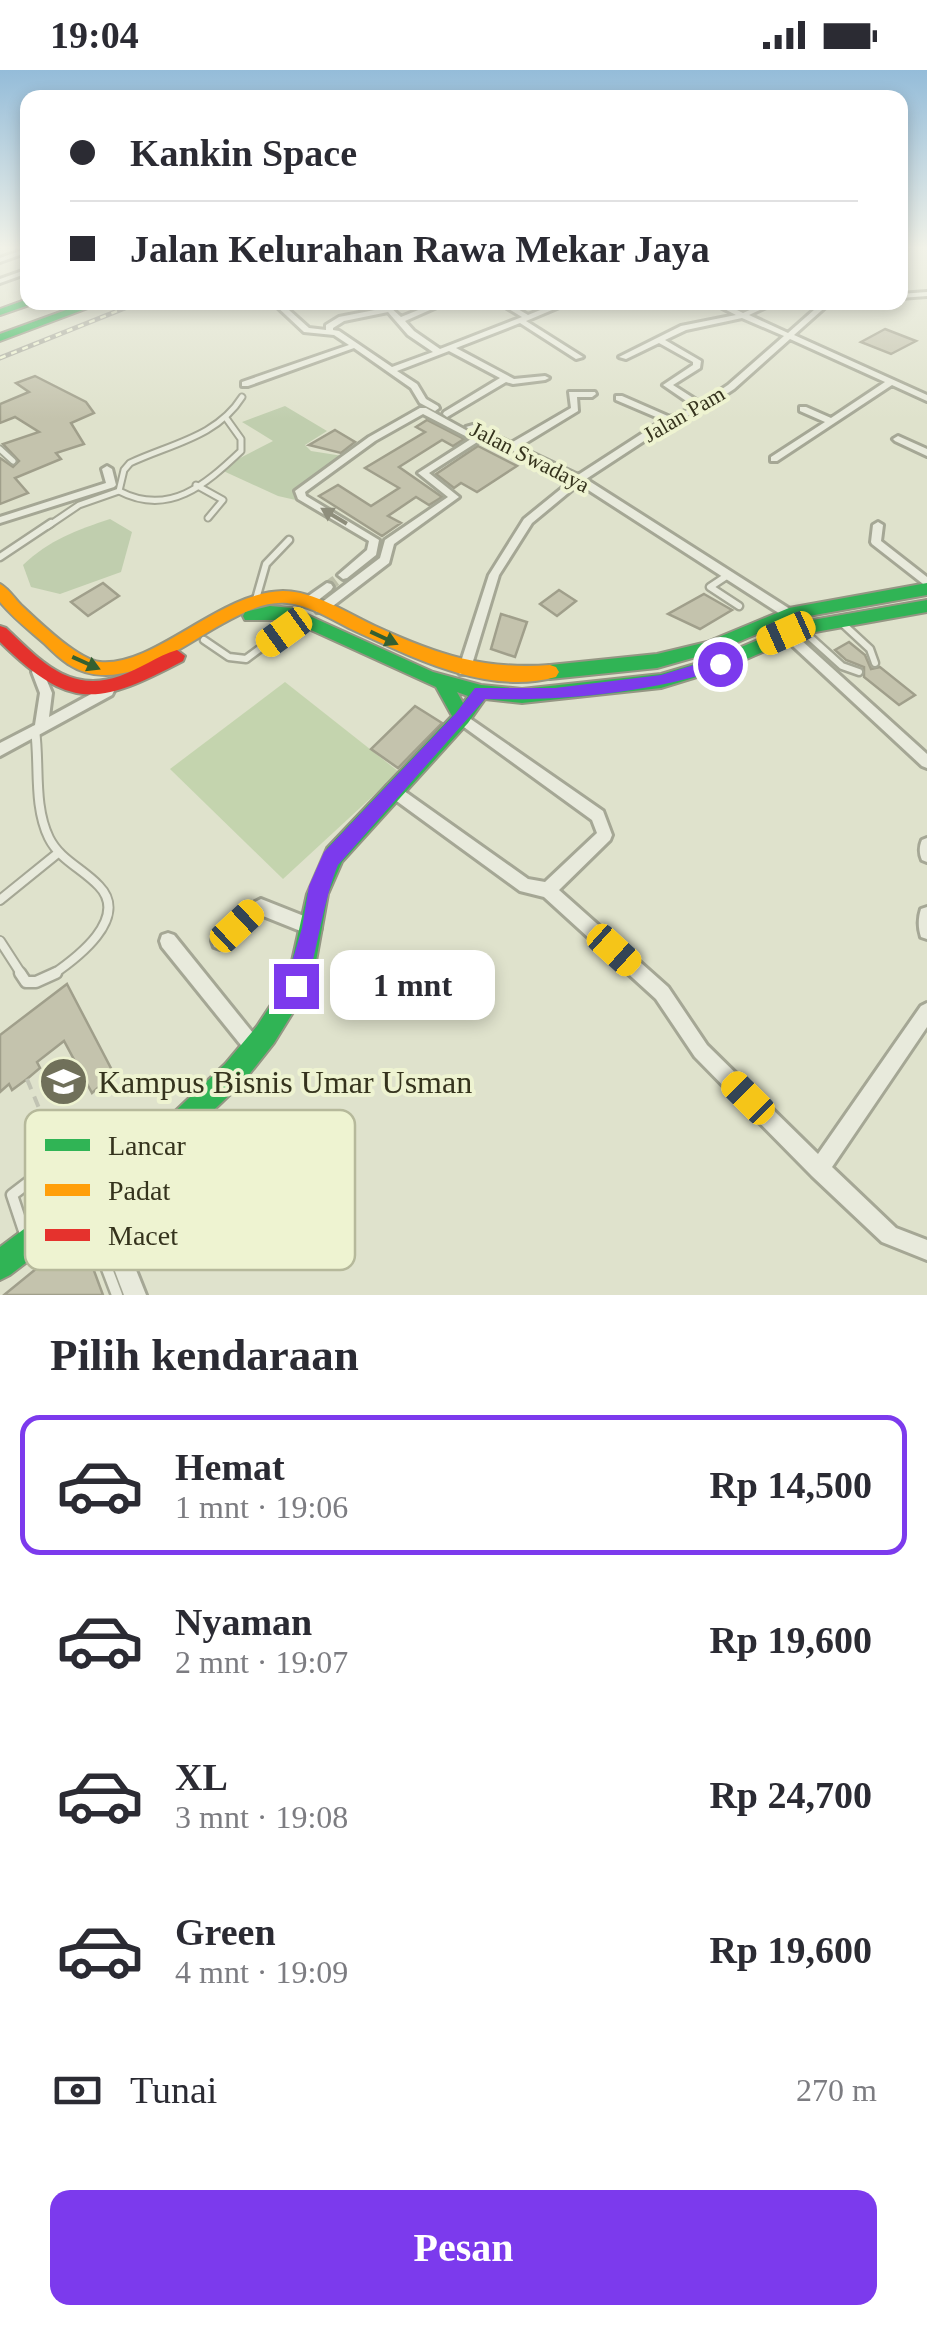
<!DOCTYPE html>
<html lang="id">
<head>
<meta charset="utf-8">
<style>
  :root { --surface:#fff; --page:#f7f7f7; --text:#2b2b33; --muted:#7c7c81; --line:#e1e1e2; --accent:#7c3aed }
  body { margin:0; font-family:Georgia,serif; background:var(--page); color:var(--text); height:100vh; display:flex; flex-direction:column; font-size:38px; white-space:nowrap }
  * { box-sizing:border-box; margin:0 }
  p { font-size:32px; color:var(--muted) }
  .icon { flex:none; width:55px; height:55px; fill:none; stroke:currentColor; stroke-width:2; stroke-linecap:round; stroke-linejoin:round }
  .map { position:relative; height:1225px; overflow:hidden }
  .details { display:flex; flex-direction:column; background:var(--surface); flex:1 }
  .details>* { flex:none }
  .hud { position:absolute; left:20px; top:20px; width:888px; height:220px; border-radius:20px; box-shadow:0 5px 15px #0003; display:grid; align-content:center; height:220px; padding:0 50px; background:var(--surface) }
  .end { position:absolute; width:45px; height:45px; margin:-22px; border:12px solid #7c3aed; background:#fff; box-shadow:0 0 0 5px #fff }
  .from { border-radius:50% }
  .bubble { position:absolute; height:70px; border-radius:20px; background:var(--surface); box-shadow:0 5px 15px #0003; font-size:32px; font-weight:600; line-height:70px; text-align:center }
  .car { position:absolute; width:30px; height:60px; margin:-30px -15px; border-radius:12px; box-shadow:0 0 8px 2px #0007; background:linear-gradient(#f5c518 24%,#345 0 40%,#f5c518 0 76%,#345 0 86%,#f5c518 0) }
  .hud b { display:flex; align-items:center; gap:35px; height:95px; font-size:38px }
  .hud b+b { border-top:2px solid var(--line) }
  .hud i { width:25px; height:25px; background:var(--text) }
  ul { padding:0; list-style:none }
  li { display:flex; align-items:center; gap:30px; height:140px; margin:0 20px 15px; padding:0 30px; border:5px solid transparent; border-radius:20px }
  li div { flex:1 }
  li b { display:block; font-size:38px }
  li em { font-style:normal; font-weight:600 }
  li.active { border-color:var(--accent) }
  li>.icon { width:90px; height:90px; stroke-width:1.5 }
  h2 { padding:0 50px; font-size:45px; line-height:120px }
  .pay { display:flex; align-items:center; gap:25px; height:110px; padding:0 50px; font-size:38px }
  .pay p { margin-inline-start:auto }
  .cta { display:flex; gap:20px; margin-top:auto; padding:20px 50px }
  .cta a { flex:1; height:115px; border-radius:20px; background:var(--accent); color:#fff; font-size:40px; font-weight:600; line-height:115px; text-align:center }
  .status { display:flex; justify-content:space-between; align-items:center; height:70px; padding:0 50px; background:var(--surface); direction:ltr }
  .status svg { height:28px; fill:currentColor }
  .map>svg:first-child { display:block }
  .green { fill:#c4d4ae }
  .cemetery { fill:#c0ceae }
  .building { fill:#c4c3ad; stroke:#a09f8b; stroke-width:2.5 }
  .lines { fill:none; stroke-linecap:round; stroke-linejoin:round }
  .street-tunnel { stroke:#bdbfa9; stroke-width:11; stroke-dasharray:11 6; stroke-linecap:butt }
  .lane-far3-casing { stroke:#a5a795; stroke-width:9 }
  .lane-far2-casing { stroke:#a5a795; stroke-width:11 }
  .lane-far1-casing { stroke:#a5a795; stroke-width:12 }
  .lane-casing { stroke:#a5a795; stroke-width:15 }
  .street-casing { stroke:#a5a795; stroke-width:6 }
  .fast-casing { stroke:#959684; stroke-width:4 }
  .slow-casing { stroke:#959684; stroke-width:4 }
  .jam-casing { stroke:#959684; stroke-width:4 }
  .path { stroke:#c1c3b3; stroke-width:4; stroke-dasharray:11 8; stroke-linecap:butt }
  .lane-far3 { stroke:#e8eadc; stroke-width:5 }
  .lane-far2 { stroke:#e8eadc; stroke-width:6 }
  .lane-far1 { stroke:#e8eadc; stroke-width:8 }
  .lane { stroke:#e8eadc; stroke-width:10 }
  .street { fill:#e8eadc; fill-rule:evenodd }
  .fast { fill:#30b455; fill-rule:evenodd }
  .slow { fill:#ff9f0a; fill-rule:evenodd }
  .jam { fill:#e5322d; fill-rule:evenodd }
  .rail-casing { stroke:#a8a99d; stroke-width:5 }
  .rail { stroke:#eef3d1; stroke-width:2.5; stroke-dasharray:6; stroke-linecap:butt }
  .oneway { fill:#8e8e7c }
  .oneway2 { fill:#336031 }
  .route { fill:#7c3aed }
  .labels { text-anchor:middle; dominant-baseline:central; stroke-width:8; stroke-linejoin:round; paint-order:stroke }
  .far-street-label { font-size:22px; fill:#35331d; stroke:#eef3d1 }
  .near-poi-label { font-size:32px; fill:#35331d; stroke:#eef3d1; text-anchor:start }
  .key { fill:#eef3d1; stroke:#b6b99b; stroke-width:2.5 }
  .key-label { font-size:28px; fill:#35331d }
</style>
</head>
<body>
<div class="status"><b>19:04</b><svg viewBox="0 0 49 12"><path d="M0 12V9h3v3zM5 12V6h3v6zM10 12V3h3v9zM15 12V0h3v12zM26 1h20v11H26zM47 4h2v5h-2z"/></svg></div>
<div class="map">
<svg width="927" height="1225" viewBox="0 0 927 1225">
  <rect width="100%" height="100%" fill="#dfe2cc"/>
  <!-- green -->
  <polygon class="green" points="285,612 399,702 283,809 170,699"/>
  <!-- cemetery -->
  <g class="cemetery">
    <polygon points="285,336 327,361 305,375 311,381 349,387 300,431 278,426 219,399 273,371 242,352"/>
    <path d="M110,449L132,462L121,502L60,524L31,517L23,495C49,470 77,460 110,449Z"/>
  </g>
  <!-- building -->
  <g class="building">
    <polygon points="885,259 916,271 891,284 861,272"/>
    <polygon points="35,306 86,332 94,343 71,353 84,374 56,383 61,389 15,408 28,423 0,434 0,388 13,397 19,391 3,374 39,362 15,347 0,353 0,334 29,322 16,313"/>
    <polygon points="427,350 464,369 453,376 442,370 399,397 442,427 429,435 416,427 388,446 401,453 382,466 319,426 338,415 371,436 399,418 365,398 425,362 416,357"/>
    <polygon points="335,360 355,372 341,383 309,375"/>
    <polygon points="478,376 517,396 477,422 461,413 454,418 436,404"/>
    <polygon points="103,513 119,526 88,546 71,532"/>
    <polygon points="559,520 576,531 557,546 540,534"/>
    <polygon points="704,524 732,540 700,559 668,544"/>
    <polygon points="501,544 527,552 515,587 491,579"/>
    <polygon points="849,572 865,585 871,599 880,597 915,625 899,635 864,607 864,597 846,590 835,580"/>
    <polygon points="415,636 442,653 398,698 371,679"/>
    <polygon points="67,914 114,1004 92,1023 64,971 37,992 40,998 27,1009 12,1020 9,1014 0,1022 0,965"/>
    <polygon points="80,1163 103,1225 4,1225"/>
  </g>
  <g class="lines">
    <!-- street-tunnel -->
    <polyline class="street-tunnel" points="327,517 343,505"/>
    <defs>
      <g id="lane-far3">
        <polyline points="0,379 13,391"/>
        <polyline points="196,415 223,430 208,448"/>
        <path d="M119,421C169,447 205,415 241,381V369L226,348"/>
        <path d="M48,456L79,435L119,421L124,400L130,393C170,374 217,367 242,327"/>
      </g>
      <g id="lane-far2">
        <polyline points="0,487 51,453"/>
        <polyline points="728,505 710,517 739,536"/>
        <polyline points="256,529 266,494 289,470"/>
        <polyline points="843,554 870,579 875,593"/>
        <polyline points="801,559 842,596 859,602"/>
        <polyline points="204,570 229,587 246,589 301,548"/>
      </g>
      <g id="lane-far1">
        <path d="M35,660C40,695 33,735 49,768C60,790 82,798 99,816C130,848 77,888 52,905"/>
        <polyline points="0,830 58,783"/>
        <polyline points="0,871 22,905"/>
      </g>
      <g id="lane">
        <polyline points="20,903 26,912 36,912 56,903"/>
        <polyline points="85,1141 117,1225"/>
        <polyline points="26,1167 12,1125 106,1053 123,1093"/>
      </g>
      <g id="street">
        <polygon points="28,178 28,182 0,192 0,188"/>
        <polygon points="900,178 908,178 900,183"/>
        <polygon points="28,199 28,203 0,213 0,209"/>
        <polygon points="927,222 927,226 900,228 900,224"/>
        <path d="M272,232H280L309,258L326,260V255L339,247L390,237L401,247L438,232H448L405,251L414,261L440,279L522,247L497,232H506L528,245L560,232H571L526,251L583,287L576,289L520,253L456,278L514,309L545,306L549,308L545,310L513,314L506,312L447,347L443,344L444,342L500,308L449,281L397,301L417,314L426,329L438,336L439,338L435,341L420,333L411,318L354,278L248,316H242V312L349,275L334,265L304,262ZM388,242L408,265L433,282L392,297L339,261L333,260V258L344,251Z"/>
        <path d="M711,232H721L743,243L767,232H777L749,245L788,263L823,232H831L794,265L927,325V331L892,315L777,391H771V387L825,352L800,341V337H806L831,348L885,312L790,269L734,319L704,339L673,352L586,409L793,541L795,544L793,547H785L579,414L532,453L499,505L470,601L468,604H460L458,601L489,505L524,449L572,410L512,380H507L506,378L466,357L473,355L511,373L571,338L569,322H595L596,324L592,327H577L578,341L519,377L578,405L663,350L616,330V326H622L670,347L695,337L663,315L693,295V292L659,273L626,289L619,287L681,256L736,245ZM742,248L784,266L728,315L701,333L673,315L700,298L701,291L665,270L686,260Z"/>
        <polygon points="420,338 426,338 482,369 429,403 459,427 394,474 389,493 325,542 317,542 315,539 317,536 380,488 385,470 448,427 418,403 471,369 423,344 375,371 305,422 306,426 379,470 376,485 347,508 343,509 338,505 367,480 369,471 298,429 295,421 369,367"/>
        <polygon points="898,366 927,379 927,386 895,371 893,369"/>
        <polygon points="107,396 112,399 116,415 114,417 0,453 0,447 106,413 102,399"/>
        <polygon points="878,452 883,455 881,471 927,507 927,517 872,474 871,472 873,455"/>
        <polygon points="327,513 331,514 333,517 331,520 312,535 304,535 302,532 304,529"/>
        <polygon points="786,559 790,560 927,684 927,698 922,696 782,566 780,563"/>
        <polygon points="38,597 42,599 52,623 49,647 104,617 112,617 114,621 112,625 0,686 0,673 35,655 40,623 32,602 34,599"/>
        <polygon points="462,643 603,741 612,765 610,770 559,820 668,917 707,975 818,1084 921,936 927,933 927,957 832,1097 896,1158 927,1170 927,1190 882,1172 812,1106 695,987 656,929 544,827 520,821 387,724 385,720 387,716 392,714 397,716 528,809 545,812 597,763 592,750 457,652 455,648 457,644"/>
        <path d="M927,768V792L922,790C919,783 919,777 922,770Z"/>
        <polygon points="261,829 319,852 321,858 319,864 313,866 263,846 226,877 220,879 214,877 212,871 214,865 255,832"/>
        <path d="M927,837V869L921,867C918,858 918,848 921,839Z"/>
        <polygon points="168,863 174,865 261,973 264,979 261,985 255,988 249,985 162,877 160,871 162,865"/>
        <polygon points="95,1112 102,1115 146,1225 124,1225 85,1122 88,1115"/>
      </g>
      <g id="fast">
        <polygon points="28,229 32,234 0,245 0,239"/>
        <polygon points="88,232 104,232 0,271 0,264"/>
        <polygon points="927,513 927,525 792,549 717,581 657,598 550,609 544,607 541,602 544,597 550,595 657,584 707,572 789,538"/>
        <path d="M927,530V542L804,564L726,598L661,618L522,633L485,629L468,653L342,792L328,824L316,891L300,931L274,973L243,1012L170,1082L10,1205L0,1210V1177L152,1063L225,994L257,956L284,915L292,891L307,824L327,778L452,646L436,617L289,550H245L243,546L245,542L270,536L292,538L433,602L481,615L522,619L661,604L715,588L801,552ZM457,622L468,626L463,633Z"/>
      </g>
      <path id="slow" d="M0,514C9,519 14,528 21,535C38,551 78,590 100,592C155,597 219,522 283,521C314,521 347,543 375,556C436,584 482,600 550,595L556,597L559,602L556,607C487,626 412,587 351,559C331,549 309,535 287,533C264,531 242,543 222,554C178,578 119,627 68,594C59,588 52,581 45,574C29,560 13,548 0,532Z"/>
      <path id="jam" d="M0,556L6,558C40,590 69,624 120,606C140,599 157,586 177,580L185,586L183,591C99,635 71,642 0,572Z"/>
    </defs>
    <!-- lane-far3 casing -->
    <use href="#lane-far3" class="lane-far3-casing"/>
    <!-- lane-far2 casing -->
    <use href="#lane-far2" class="lane-far2-casing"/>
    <!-- lane-far1 casing -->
    <use href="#lane-far1" class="lane-far1-casing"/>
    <!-- lane casing -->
    <use href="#lane" class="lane-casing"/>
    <!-- street casing -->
    <use href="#street" class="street-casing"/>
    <!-- fast casing -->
    <use href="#fast" class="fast-casing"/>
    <!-- slow casing -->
    <use href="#slow" class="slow-casing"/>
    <!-- jam casing -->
    <use href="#jam" class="jam-casing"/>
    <!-- path -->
    <polyline class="path" points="27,1009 55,1077"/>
    <!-- lane-far3 -->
    <use href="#lane-far3" class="lane-far3"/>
    <!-- lane-far2 -->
    <use href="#lane-far2" class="lane-far2"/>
    <!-- lane-far1 -->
    <use href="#lane-far1" class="lane-far1"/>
    <!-- lane -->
    <use href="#lane" class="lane"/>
    <!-- street -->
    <use href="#street" class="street"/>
    <!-- fast -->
    <use href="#fast" class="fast"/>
    <!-- slow -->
    <use href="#slow" class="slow"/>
    <!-- jam -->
    <use href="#jam" class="jam"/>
    <defs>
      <polyline id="rail" points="0,288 140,232"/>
    </defs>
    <!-- rail casing -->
    <use href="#rail" class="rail-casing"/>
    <!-- rail -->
    <use href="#rail" class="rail"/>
  </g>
  <!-- one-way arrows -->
  <defs><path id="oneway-solid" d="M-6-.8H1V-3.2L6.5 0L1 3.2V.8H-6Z" transform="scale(2.5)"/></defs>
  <use class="oneway" href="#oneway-solid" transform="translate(334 446) rotate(-149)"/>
  <g class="oneway2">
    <use href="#oneway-solid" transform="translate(384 568) rotate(25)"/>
    <use href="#oneway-solid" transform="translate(86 593) rotate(24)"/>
  </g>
  <!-- sky -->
  <linearGradient id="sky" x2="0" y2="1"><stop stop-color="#94bcd9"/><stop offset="0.51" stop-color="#f1f2e8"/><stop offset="1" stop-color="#f1f2e8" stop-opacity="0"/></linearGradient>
  <rect width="927" height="349" fill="url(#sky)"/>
  <!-- route -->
  <path class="route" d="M720,587L728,594L725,598C646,623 569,631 485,629L338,795C323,831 318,878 306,916L303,924L296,927L288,924L285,916L302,858L309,816L324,782L456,643L475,618H555L661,605Z"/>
  <!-- icons -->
  <defs>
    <symbol id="university-disc" viewBox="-11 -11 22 22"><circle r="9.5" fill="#70705a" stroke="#eef3d1"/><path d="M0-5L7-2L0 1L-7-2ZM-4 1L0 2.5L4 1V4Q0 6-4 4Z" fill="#fff"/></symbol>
  </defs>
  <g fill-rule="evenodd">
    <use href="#university-disc" x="36" y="984" width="55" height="55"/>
  </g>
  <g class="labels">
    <!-- far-street labels -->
    <g class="far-street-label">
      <text transform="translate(684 344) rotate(-30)">Jalan Pam</text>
      <text transform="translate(530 387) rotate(27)">Jalan Swadaya</text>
    </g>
    <!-- near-poi labels -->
    <g class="near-poi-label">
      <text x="98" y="1012">Kampus Bisnis Umar Usman</text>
    </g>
  </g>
  <!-- legend -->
  <rect x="25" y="1040" width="330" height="160" rx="15" class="key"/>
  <rect x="45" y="1069" width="45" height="12" fill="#30b455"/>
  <rect x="45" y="1114" width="45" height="12" fill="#ff9f0a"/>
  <rect x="45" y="1159" width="45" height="12" fill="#e5322d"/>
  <g class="key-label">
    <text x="108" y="1085">Lancar</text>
    <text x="108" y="1130">Padat</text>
    <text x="108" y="1175">Macet</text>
  </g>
</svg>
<i class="end from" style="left:720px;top:594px"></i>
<i class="end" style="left:296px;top:916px"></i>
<div class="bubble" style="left:330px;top:880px;width:165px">1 mnt</div>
<i class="car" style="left:284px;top:562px;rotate:234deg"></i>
<i class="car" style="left:786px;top:563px;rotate:246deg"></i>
<i class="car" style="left:237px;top:856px;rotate:47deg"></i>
<i class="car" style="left:614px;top:880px;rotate:132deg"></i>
<i class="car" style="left:748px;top:1028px;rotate:315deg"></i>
<div class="hud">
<b><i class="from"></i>Kankin Space</b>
<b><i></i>Jalan Kelurahan Rawa Mekar Jaya</b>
</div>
</div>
<section class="details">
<h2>Pilih kendaraan</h2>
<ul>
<li class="active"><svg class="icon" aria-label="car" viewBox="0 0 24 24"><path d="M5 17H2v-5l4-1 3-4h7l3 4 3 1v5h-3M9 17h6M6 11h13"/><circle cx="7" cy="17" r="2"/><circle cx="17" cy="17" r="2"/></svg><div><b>Hemat</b><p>1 mnt · 19:06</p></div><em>Rp 14,500</em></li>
<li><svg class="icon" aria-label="car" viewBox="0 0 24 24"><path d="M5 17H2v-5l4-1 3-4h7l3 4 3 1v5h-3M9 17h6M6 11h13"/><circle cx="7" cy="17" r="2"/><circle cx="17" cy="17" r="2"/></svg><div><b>Nyaman</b><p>2 mnt · 19:07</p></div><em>Rp 19,600</em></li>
<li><svg class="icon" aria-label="car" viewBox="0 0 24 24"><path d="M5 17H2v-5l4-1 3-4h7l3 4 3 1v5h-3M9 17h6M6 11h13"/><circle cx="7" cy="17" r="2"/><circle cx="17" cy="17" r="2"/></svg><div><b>XL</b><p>3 mnt · 19:08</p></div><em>Rp 24,700</em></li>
<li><svg class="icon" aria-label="car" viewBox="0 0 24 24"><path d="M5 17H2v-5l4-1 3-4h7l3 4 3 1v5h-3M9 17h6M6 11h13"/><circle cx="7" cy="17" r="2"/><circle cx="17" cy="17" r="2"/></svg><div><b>Green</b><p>4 mnt · 19:09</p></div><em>Rp 19,600</em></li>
</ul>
<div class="pay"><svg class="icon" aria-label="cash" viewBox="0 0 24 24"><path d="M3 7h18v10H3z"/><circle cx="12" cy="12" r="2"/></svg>Tunai<p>270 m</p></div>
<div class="cta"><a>Pesan</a></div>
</section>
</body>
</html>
